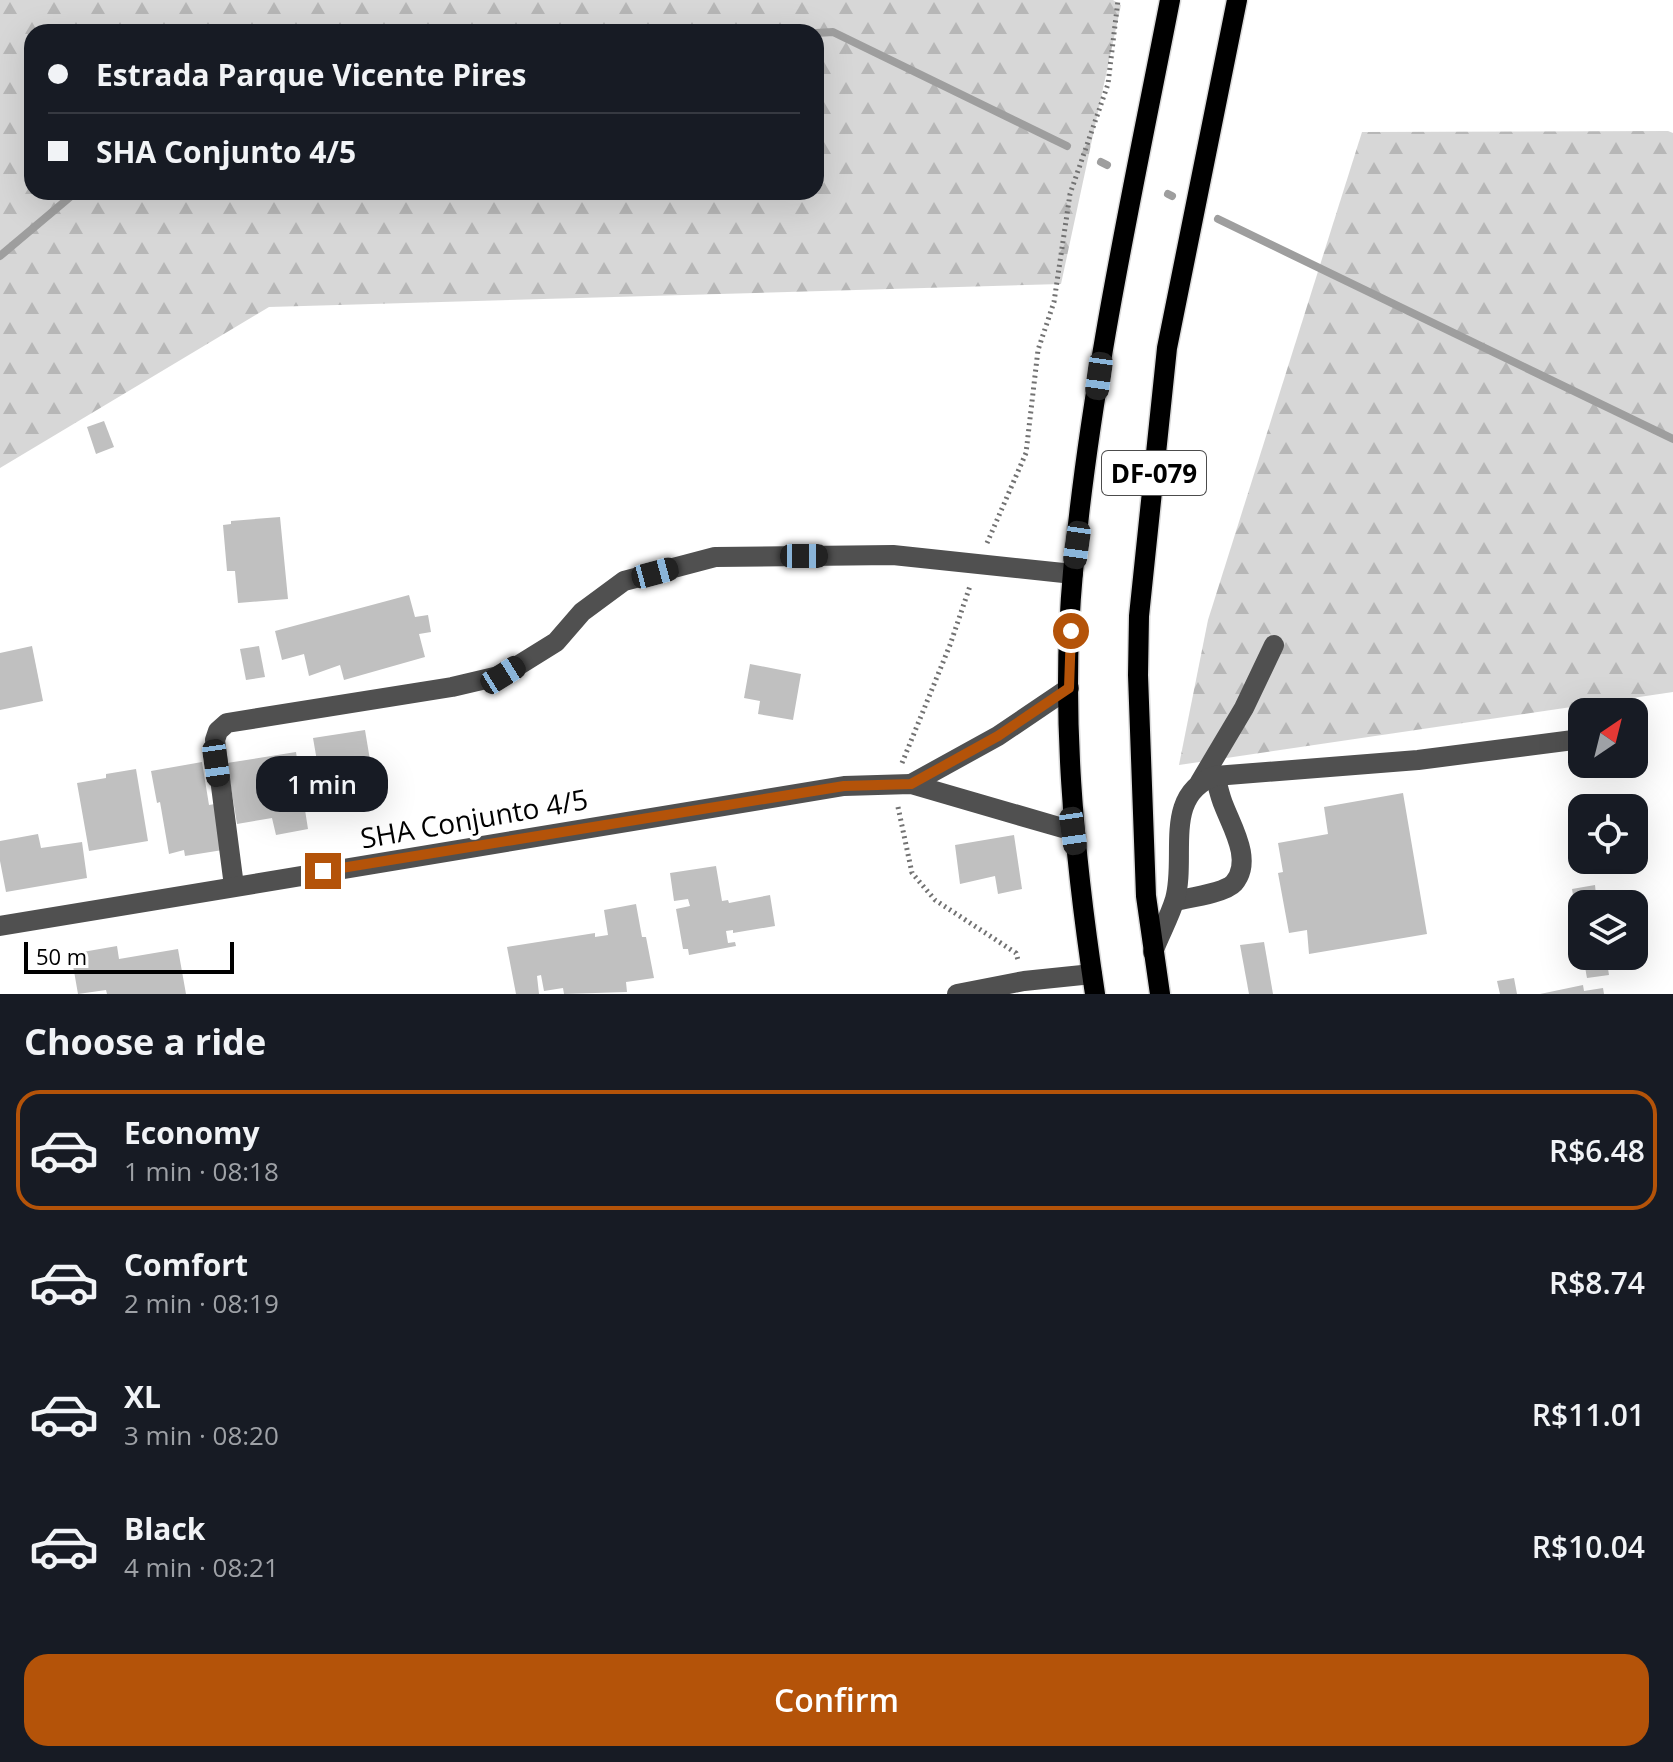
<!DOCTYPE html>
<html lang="en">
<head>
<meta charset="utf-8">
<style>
  :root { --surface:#171b24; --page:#242831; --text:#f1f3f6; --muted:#9ea1a6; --line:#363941; --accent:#b45309 }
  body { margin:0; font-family:"Open Sans",sans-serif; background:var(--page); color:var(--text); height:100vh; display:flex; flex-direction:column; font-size:30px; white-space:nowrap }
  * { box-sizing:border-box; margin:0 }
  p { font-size:26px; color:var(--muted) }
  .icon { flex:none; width:44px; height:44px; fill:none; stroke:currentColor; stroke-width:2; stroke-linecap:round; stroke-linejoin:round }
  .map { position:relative; height:994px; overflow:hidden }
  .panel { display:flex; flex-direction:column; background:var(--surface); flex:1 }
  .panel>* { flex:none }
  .guide { position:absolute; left:24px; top:24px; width:800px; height:176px; border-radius:24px; box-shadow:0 8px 32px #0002; display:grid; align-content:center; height:176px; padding:0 24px; background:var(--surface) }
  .needle { width:52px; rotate:35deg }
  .controls { position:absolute; left:1568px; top:698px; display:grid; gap:16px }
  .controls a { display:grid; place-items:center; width:80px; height:80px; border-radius:16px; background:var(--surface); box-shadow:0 8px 32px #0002; font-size:40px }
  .scale { position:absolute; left:24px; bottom:20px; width:210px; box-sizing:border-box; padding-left:8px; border:4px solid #000; border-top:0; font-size:22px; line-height:28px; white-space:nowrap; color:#000; -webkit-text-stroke:6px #fff; paint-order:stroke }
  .end { position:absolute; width:36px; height:36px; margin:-18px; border:10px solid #b45309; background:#fff; box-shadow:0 0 0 4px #fff }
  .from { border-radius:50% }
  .bubble { position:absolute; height:56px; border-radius:24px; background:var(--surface); box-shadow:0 8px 32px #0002; font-size:26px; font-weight:600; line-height:56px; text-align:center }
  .car { position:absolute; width:24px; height:48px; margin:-24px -12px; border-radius:10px; box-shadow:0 0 6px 2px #0007; background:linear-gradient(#222 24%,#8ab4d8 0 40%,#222 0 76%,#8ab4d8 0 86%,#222 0) }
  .guide b { display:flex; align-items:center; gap:28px; height:76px; font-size:30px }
  .guide b+b { border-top:2px solid var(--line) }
  .guide i { width:20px; height:20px; background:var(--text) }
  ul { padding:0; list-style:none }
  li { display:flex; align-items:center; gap:24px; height:120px; margin:0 16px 12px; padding:0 8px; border:4px solid transparent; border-radius:24px }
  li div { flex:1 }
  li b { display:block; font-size:30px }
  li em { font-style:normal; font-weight:600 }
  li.active { border-color:var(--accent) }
  li>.icon { width:72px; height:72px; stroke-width:1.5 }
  h2 { padding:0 24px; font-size:36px; line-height:96px }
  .primary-button { display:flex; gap:16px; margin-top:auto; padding:16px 24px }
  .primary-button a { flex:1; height:92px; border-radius:24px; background:var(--accent); color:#fff; font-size:32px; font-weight:600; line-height:92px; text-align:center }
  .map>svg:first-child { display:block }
  .forest { fill:url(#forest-firs); fill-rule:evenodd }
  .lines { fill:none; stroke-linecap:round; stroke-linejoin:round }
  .stream { stroke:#9e9e9e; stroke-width:8 }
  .building { fill:#c0c0c0 }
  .major-casing { stroke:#dbdbdb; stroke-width:23 }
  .path { stroke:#727272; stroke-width:5; stroke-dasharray:2 4; stroke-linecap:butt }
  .minor { stroke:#505050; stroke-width:20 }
  .major { stroke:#000; stroke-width:20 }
  .route { stroke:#b45309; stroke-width:10 }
  .labels { text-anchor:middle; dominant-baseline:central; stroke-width:8; stroke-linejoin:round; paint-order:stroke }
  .shield { fill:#fff; stroke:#4c4c4c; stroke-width:2 }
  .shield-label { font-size:26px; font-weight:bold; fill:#000 }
  .street-label { font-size:28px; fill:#000; stroke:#fff }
</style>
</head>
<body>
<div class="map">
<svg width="1673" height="994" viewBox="0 0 1673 994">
  <defs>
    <pattern id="forest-firs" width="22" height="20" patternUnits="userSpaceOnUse" patternTransform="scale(2)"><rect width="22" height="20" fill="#d7d7d7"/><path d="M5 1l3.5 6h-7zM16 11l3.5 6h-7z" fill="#b7b7b7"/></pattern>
  </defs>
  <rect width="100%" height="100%" fill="#fff"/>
  <!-- forest -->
  <g class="forest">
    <path d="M0,0H1113L1121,5L1061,284L269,307L0,468ZM32,32H816V192H32Z"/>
    <polygon points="1668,131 1673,133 1673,692 1179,765 1208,620 1362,132"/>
  </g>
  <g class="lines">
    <!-- stream -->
    <g class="stream">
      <polyline points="816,33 833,32 1067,146"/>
      <polyline points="1101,162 1107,165"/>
      <polyline points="1168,194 1172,196"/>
      <polyline points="1218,219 1673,439"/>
      <polyline points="0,256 76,192"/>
    </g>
  </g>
  <!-- building -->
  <g class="building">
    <polygon points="104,421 114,447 96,454 87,427"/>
    <polygon points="280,517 288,599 238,603 235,571 227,571 223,525 231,524 231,521"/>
    <polygon points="409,595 415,617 428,615 431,632 419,634 425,657 344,680 340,665 309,676 304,654 282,660 275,631"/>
    <polygon points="32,646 43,701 0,710 0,653"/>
    <polygon points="259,646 265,677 246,680 240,649"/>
    <polygon points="750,664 801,674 793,720 758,714 760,701 744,698"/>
    <polygon points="365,730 375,790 310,800 304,764 317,761 313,738"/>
    <polygon points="296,752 308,829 276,835 272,818 237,824 227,763"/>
    <polygon points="202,762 209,805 221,803 229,849 185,856 184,850 169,854 160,802 157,803 151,771"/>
    <polygon points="136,769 148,841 89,851 77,783 106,778 106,774"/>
    <polygon points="1403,793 1427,934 1309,954 1307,930 1289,933 1278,873 1283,872 1278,843 1328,834 1324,807"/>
    <polygon points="38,834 41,848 82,842 87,878 6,892 0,861 0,841"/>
    <polygon points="1014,835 1022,889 998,894 995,876 960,884 955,845"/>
    <polygon points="716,866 722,901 728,900 729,903 770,895 775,926 733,933 733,930 726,931 728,943 735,942 736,946 689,955 688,949 683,949 676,909 690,906 688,899 674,901 670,873"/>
    <polygon points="1595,885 1597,904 1582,904 1580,937 1572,889"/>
    <polygon points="636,904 642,937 646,937 654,978 626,982 627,992 564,994 563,988 544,991 541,975 537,976 539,994 516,994 507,947 595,933 595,937 608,935 604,910"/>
    <polygon points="1264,942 1273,994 1249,994 1240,945"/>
    <polygon points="117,946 119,959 178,949 186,994 107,994 106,990 78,994 71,954"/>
    <polygon points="1583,956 1606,956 1609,975 1587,978"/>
    <polygon points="1514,978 1517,994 1500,994 1497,981"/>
    <polygon points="1583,985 1584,991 1603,988 1604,994 1540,994"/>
  </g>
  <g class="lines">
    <defs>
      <g id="major">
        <path d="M1095,994C1074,855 1060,712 1073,572C1091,379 1133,190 1170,0"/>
        <polyline points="1160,994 1146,896 1138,675 1139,616 1167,348 1237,0"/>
      </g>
    </defs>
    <!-- major casing -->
    <use href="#major" class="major-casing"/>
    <!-- path -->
    <g class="path">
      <polyline points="987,543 1026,453 1038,350 1054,302 1070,194 1108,84 1118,0"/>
      <polyline points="902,763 950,645 970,586"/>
      <polyline points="898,807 912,873 935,900 1016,953 1018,960"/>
    </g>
    <!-- minor -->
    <g class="minor">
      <polyline points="1200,782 1244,708 1274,645"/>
      <polyline points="911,784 998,736 1069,688"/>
      <polyline points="234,886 215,740 218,731 227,723 452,687 503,675 556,642 582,612 624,581 715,557 893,555 1073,574"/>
      <path d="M1175,901C1188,898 1225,893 1234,883C1253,861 1232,827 1224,806C1220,797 1218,786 1215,776"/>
      <polyline points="0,926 844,786 911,784 1073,831"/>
      <path d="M1153,952C1160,934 1170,916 1175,899C1187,857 1162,795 1215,776L1418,760L1581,739"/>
      <polyline points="957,994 1024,981 1092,974"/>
    </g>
    <!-- major -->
    <use href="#major" class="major"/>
  </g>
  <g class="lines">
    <!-- route -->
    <polyline class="route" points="323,871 844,786 911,784 998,736 1069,688 1071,631"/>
  </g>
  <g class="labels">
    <!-- shield labels -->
    <rect class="shield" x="1102" y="451" width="104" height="44" rx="6"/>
    <g class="shield-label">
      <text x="1154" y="473">DF-079</text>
    </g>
    <!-- street labels -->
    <g class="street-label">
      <text transform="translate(474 818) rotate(-10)">SHA Conjunto 4/5</text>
    </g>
  </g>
</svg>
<div class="controls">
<a><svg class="needle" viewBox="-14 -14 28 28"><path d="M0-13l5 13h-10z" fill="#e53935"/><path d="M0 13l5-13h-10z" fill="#9ea1a6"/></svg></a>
<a><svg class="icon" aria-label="locate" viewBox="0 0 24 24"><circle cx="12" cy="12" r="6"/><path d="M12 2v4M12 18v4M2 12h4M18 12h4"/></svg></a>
<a><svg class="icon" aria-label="layers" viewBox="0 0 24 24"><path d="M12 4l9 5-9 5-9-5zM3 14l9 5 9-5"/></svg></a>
</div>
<div class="scale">50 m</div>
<i class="end from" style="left:1071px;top:631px"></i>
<i class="end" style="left:323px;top:871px"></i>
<div class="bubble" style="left:256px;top:756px;width:132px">1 min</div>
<i class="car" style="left:1099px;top:376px;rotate:188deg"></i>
<i class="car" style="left:1077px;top:545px;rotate:188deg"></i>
<i class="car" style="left:804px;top:556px;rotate:90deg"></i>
<i class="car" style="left:655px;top:573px;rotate:75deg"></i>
<i class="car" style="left:503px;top:675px;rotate:58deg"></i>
<i class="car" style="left:216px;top:763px;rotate:172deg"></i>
<i class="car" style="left:1073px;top:831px;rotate:172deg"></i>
<div class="guide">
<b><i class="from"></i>Estrada Parque Vicente Pires</b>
<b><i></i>SHA Conjunto 4/5</b>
</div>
</div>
<section class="panel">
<h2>Choose a ride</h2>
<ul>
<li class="active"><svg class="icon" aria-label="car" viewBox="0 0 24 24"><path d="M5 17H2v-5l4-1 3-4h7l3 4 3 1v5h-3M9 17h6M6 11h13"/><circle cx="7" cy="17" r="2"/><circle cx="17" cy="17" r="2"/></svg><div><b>Economy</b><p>1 min · 08:18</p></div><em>R$6.48</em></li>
<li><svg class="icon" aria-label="car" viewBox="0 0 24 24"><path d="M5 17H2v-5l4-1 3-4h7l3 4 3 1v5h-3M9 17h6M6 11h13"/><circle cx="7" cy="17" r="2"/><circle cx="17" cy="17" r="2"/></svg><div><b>Comfort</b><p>2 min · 08:19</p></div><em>R$8.74</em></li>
<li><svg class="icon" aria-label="car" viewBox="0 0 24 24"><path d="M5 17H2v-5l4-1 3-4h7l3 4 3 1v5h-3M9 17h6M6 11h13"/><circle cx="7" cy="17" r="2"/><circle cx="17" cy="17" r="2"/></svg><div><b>XL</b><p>3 min · 08:20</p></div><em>R$11.01</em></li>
<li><svg class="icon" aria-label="car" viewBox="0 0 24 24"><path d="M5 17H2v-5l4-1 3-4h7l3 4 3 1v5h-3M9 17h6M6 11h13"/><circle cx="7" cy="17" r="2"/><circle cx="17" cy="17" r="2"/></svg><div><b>Black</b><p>4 min · 08:21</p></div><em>R$10.04</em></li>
</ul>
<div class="primary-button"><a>Confirm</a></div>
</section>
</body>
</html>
